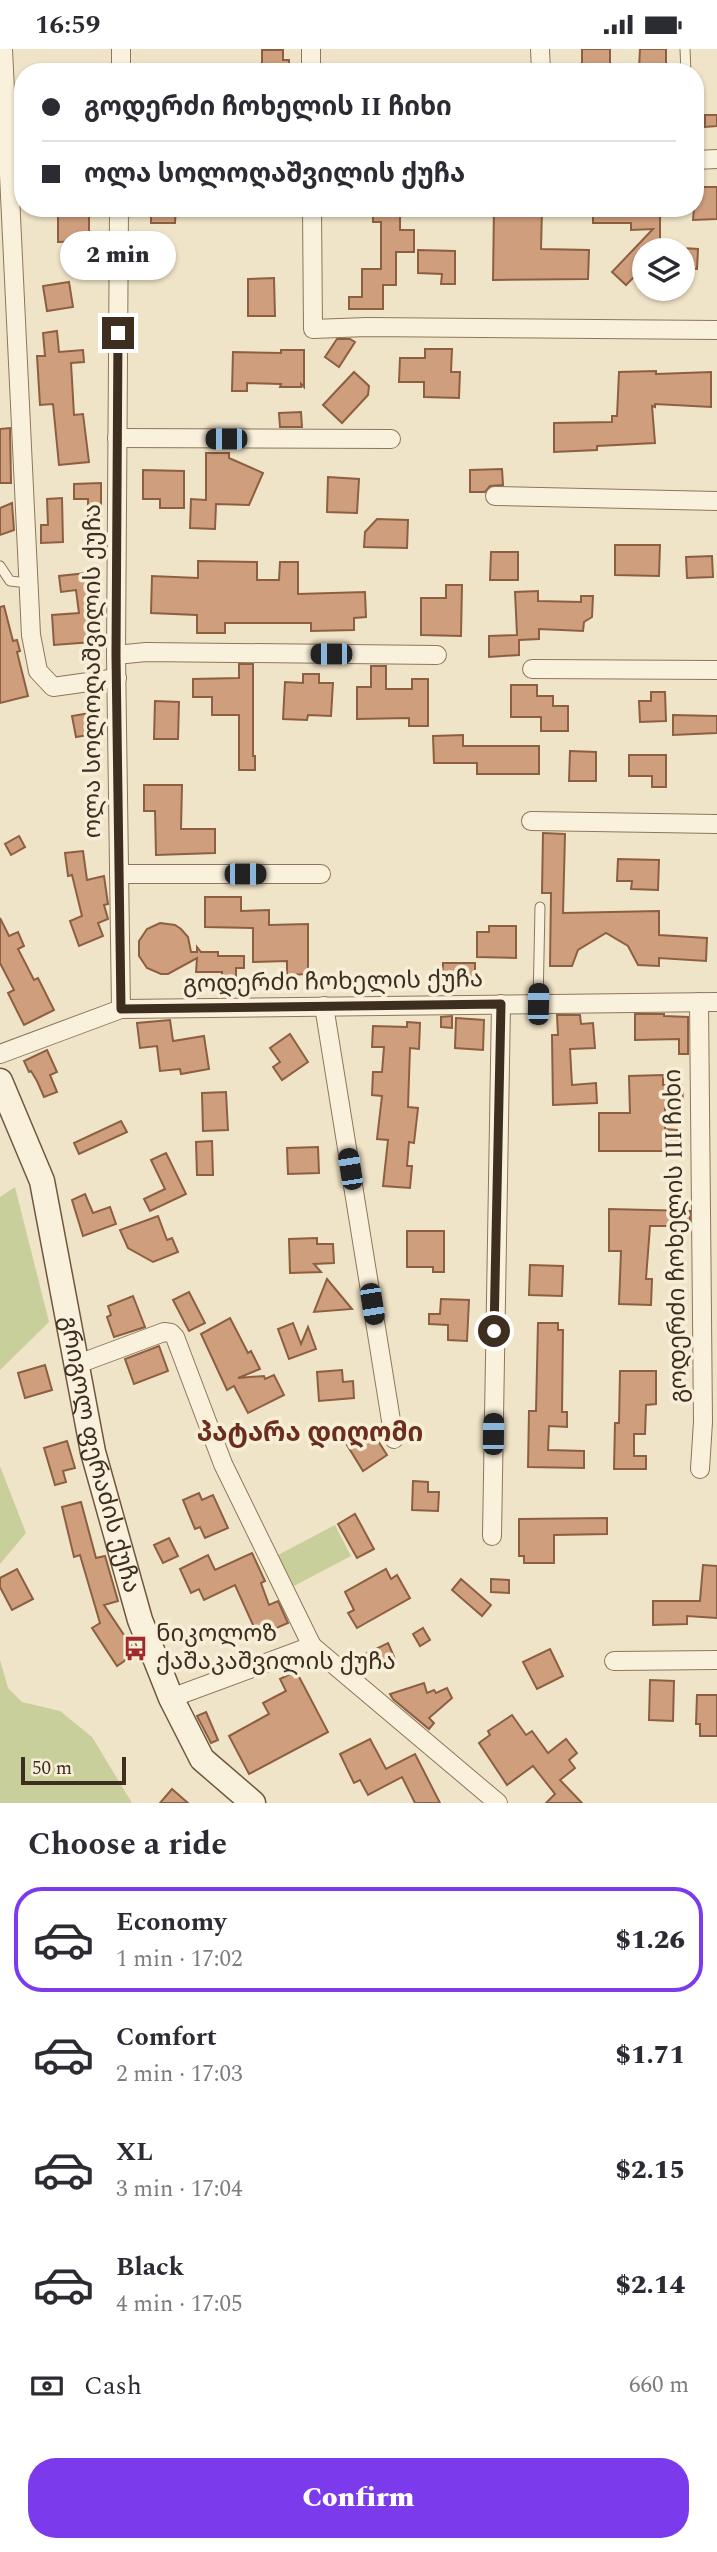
<!DOCTYPE html>
<html lang="en">
<head>
<meta charset="utf-8">
<style>
  :root { --surface:#fff; --page:#f7f7f7; --text:#2b2b33; --muted:#7c7c81; --line:#e1e1e2; --accent:#7c3aed }
  body { margin:0; font-family:Spectral,"Noto Sans Georgian",serif; background:var(--page); color:var(--text); height:100vh; display:flex; flex-direction:column; font-size:26px; white-space:nowrap }
  * { box-sizing:border-box; margin:0 }
  p { font-size:23px; color:var(--muted) }
  .icon { flex:none; width:38px; height:38px; fill:none; stroke:currentColor; stroke-width:2; stroke-linecap:round; stroke-linejoin:round }
  .map { position:relative; height:1754px; overflow:hidden }
  .sheet { display:flex; flex-direction:column; background:var(--surface); flex:1 }
  .sheet>* { flex:none }
  .guide { position:absolute; left:14px; top:14px; width:690px; height:154px; border-radius:28px; box-shadow:0 2px 5px #0004; display:grid; align-content:center; height:154px; padding:0 28px; background:var(--surface) }
  .controls { position:absolute; left:632px; top:189px; display:grid; gap:14px }
  .controls a { display:grid; place-items:center; width:63px; height:63px; border-radius:50%; background:var(--surface); box-shadow:0 2px 5px #0004; font-size:35px }
  .scale { position:absolute; left:21px; bottom:18px; width:105px; box-sizing:border-box; padding-left:7px; border:4px solid #3d2e20; border-top:0; font-size:19px; line-height:24px; white-space:nowrap; color:#3d2e20; -webkit-text-stroke:5px #f7eed8; paint-order:stroke }
  .end { position:absolute; width:32px; height:32px; margin:-16px; border:9px solid #3d2e20; background:#fff; box-shadow:0 0 0 4px #fff }
  .from { border-radius:50% }
  .bubble { position:absolute; height:49px; border-radius:24px; background:var(--surface); box-shadow:0 2px 5px #0004; font-size:23px; font-weight:800; line-height:49px; text-align:center }
  .car { position:absolute; width:21px; height:42px; margin:-21px -10px; border-radius:9px; box-shadow:0 0 5px 2px #0007; background:linear-gradient(#222 24%,#8ab4d8 0 40%,#222 0 76%,#8ab4d8 0 86%,#222 0) }
  .guide b { display:flex; align-items:center; gap:24px; height:66px; font-size:26px }
  .guide b+b { border-top:2px solid var(--line) }
  .guide i { width:18px; height:18px; background:var(--text) }
  ul { padding:0; list-style:none }
  li { display:flex; align-items:center; gap:21px; height:105px; margin:0 14px 10px; padding:0 14px; border:4px solid transparent; border-radius:28px }
  li div { flex:1 }
  li b { display:block; font-size:26px }
  li em { font-style:normal; font-weight:800 }
  li.current { border-color:var(--accent) }
  li>.icon { width:63px; height:63px; stroke-width:1.5 }
  h2 { padding:0 28px; font-size:32px; line-height:84px }
  .pay { display:flex; align-items:center; gap:18px; height:77px; padding:0 28px; font-size:26px }
  .pay p { margin-inline-start:auto }
  .primary-button { display:flex; gap:14px; margin-top:auto; padding:14px 28px }
  .primary-button a { flex:1; height:80px; border-radius:28px; background:var(--accent); color:#fff; font-size:28px; font-weight:800; line-height:80px; text-align:center }
  .status { display:flex; justify-content:space-between; align-items:center; height:49px; padding:0 35px; background:var(--surface); direction:ltr }
  .status svg { height:19px; fill:currentColor }
  .map>svg:first-child { display:block }
  .green { fill:#c9cf9b }
  .building { fill:#cf9f7d; stroke:#8d5f41; stroke-width:2 }
  .lines { fill:none; stroke-linecap:round; stroke-linejoin:round }
  .lane-casing { stroke:#8d765c; stroke-width:11 }
  .street-casing { stroke:#8d765c; stroke-width:20 }
  .secondary-casing { stroke:#6f573f; stroke-width:27 }
  .lane { stroke:#faf1dc; stroke-width:9 }
  .street { stroke:#faf1dc; stroke-width:18 }
  .secondary { stroke:#faf1dc; stroke-width:24 }
  .route { stroke:#3d2e20; stroke-width:9 }
  .labels { text-anchor:middle; dominant-baseline:central; stroke-width:7; stroke-linejoin:round; paint-order:stroke }
  .street-label { font-size:24px; fill:#3d2e20; stroke:#f7eed8 }
  .poi-label { font-size:24px; fill:#3d2e20; stroke:#f7eed8; text-anchor:start }
  .neighbourhood-label { font-size:26px; font-weight:bold; fill:#6b2e1e; stroke:#f7eed8 }
</style>
</head>
<body>
<div class="status"><b>16:59</b><svg viewBox="0 0 49 12"><path d="M0 12V9h3v3zM5 12V6h3v6zM10 12V3h3v9zM15 12V0h3v12zM26 1h20v11H26zM47 4h2v5h-2z"/></svg></div>
<div class="map">
<svg width="717" height="1754" viewBox="0 0 717 1754">
  <rect width="100%" height="100%" fill="#f0e4c8"/>
  <!-- green -->
  <g class="green">
    <polygon points="15,1138 49,1273 0,1321 0,1148"/>
    <polygon points="0,1417 26,1484 0,1515"/>
    <polygon points="335,1476 351,1507 294,1537 278,1506"/>
    <polygon points="0,1611 8,1639 22,1653 60,1662 92,1688 132,1754 0,1754"/>
  </g>
  <!-- building -->
  <g class="building">
    <rect x="582" y="0" width="28" height="23"/>
    <polygon points="640,0 666,0 666,16 655,23 644,23 639,20"/>
    <polygon points="262,1 283,1 283,11 289,11 289,23 262,23"/>
    <polygon points="705,66 717,66 717,77 705,78"/>
    <polygon points="698,138 717,138 717,170 693,171 695,147 698,147"/>
    <polygon points="151,159 176,159 175,174 151,174"/>
    <polygon points="373,159 400,159 400,181 414,181 414,203 396,203 396,236 383,236 383,260 349,260 349,248 362,248 362,220 381,220 381,173 373,173"/>
    <polygon points="494,159 542,160 541,200 589,201 588,230 493,231"/>
    <polygon points="593,159 660,159 660,201 644,201 644,226 636,226 626,236 612,223 653,180 631,181 631,174 593,174"/>
    <polygon points="89,165 89,192 58,193 58,166"/>
    <polygon points="682,199 698,200 697,220 682,219"/>
    <polygon points="418,201 455,202 455,235 441,235 442,225 418,224"/>
    <polygon points="274,229 275,267 248,267 248,230"/>
    <polygon points="69,233 73,258 47,262 43,237"/>
    <polygon points="57,282 59,303 83,301 84,313 71,314 74,366 83,365 89,413 59,416 53,355 40,356 37,307 45,307 43,284"/>
    <polygon points="337,290 350,290 355,293 339,318 325,308"/>
    <polygon points="425,300 452,300 451,323 460,323 459,349 424,348 424,333 399,333 400,309 425,309"/>
    <polygon points="281,301 304,301 304,338 301,335 301,338 280,338 281,335 247,334 247,342 232,342 233,303 281,304"/>
    <polygon points="656,322 656,325 711,323 711,358 655,355 655,358 652,357 655,394 597,397 597,401 554,403 554,374 612,373 612,367 617,367 619,323"/>
    <polygon points="354,323 369,337 368,346 342,374 323,356"/>
    <polygon points="301,363 302,378 280,378 279,364"/>
    <polygon points="10,379 11,434 0,434 0,380"/>
    <polygon points="206,404 229,404 229,409 263,424 249,456 216,455 215,480 190,479 191,450 206,451"/>
    <polygon points="502,420 503,436 490,437 485,443 470,443 470,421"/>
    <polygon points="143,421 184,422 184,459 160,459 160,450 143,450"/>
    <polygon points="328,428 359,430 357,464 327,463"/>
    <polygon points="101,434 101,469 88,469 88,450 74,450 74,435"/>
    <polygon points="62,449 63,493 41,494 41,476 48,476 47,450"/>
    <polygon points="12,454 14,481 0,486 0,459"/>
    <polygon points="377,470 408,471 407,499 364,498 365,483"/>
    <polygon points="615,496 660,496 659,527 615,526"/>
    <polygon points="491,503 518,503 518,531 490,531"/>
    <polygon points="712,507 713,528 687,529 686,508"/>
    <polygon points="198,512 257,513 257,531 279,531 280,513 298,513 298,545 365,543 366,568 354,569 354,581 311,582 311,574 225,574 225,584 197,584 197,566 151,564 152,527 198,529"/>
    <polygon points="96,523 100,552 89,553 92,593 54,596 52,566 79,564 76,541 61,543 59,527"/>
    <polygon points="446,536 462,536 461,587 421,586 421,549 446,549"/>
    <polygon points="538,542 538,552 581,553 581,547 593,547 592,568 584,573 583,582 539,580 539,590 519,591 519,606 489,608 489,587 517,586 515,543"/>
    <polygon points="4,557 13,592 17,591 20,602 17,603 28,647 0,654 0,558"/>
    <polygon points="239,615 253,615 253,707 255,707 255,721 239,721 239,666 212,666 212,648 193,648 193,630 239,629"/>
    <polygon points="371,617 386,617 386,640 412,640 412,630 428,630 428,677 409,677 409,669 357,670 357,638 371,638"/>
    <polygon points="303,625 319,625 319,634 333,634 331,667 308,666 307,671 283,670 285,633 303,634"/>
    <polygon points="511,636 537,636 537,647 553,647 553,657 568,657 568,682 541,682 541,668 511,668"/>
    <polygon points="651,643 665,643 666,672 640,673 639,652 651,652"/>
    <polygon points="155,652 179,653 178,690 154,690"/>
    <polygon points="96,663 100,684 76,688 72,667"/>
    <polygon points="673,666 717,667 717,684 673,686"/>
    <polygon points="463,686 463,697 539,697 539,725 477,725 477,714 434,714 433,687"/>
    <polygon points="570,702 596,703 596,732 569,732"/>
    <polygon points="629,706 666,706 666,738 652,738 652,727 629,727"/>
    <polygon points="144,736 182,736 181,780 215,780 215,804 156,806 155,762 144,762"/>
    <polygon points="543,784 565,785 563,864 659,862 659,886 707,889 706,912 659,909 659,917 638,916 628,897 606,884 578,901 572,917 550,917 551,844 542,844"/>
    <polygon points="19,787 25,798 11,806 5,795"/>
    <polygon points="83,802 87,831 104,827 108,855 104,856 108,870 98,874 103,887 79,897 70,872 82,867 72,826 68,827 65,804"/>
    <polygon points="618,810 659,811 658,841 631,840 632,832 617,832"/>
    <polygon points="205,848 241,848 241,862 269,861 269,876 308,875 308,925 287,926 287,912 253,913 253,879 205,878"/>
    <polygon points="0,869 9,887 18,883 24,897 18,900 34,931 38,929 54,961 24,976 8,944 14,941 0,914"/>
    <polygon points="160,874 175,876 181,880 188,888 191,903 197,903 197,898 201,903 218,903 218,907 244,907 244,919 236,919 236,934 222,934 222,923 196,923 197,909 168,925 161,925 147,919 139,907 139,892 147,880"/>
    <polygon points="489,877 516,877 516,909 477,908 477,883 489,883"/>
    <polygon points="443,914 475,914 475,936 442,936"/>
    <polygon points="635,965 664,965 664,967 688,968 688,1005 679,1005 679,990 635,991"/>
    <polygon points="557,966 580,966 581,975 593,974 595,999 570,1000 572,1036 596,1034 597,1054 553,1056 552,986 558,986"/>
    <polygon points="452,967 452,979 441,978 441,968"/>
    <polygon points="456,969 484,971 483,1001 455,999"/>
    <polygon points="170,971 173,992 204,987 209,1020 181,1025 180,1020 160,1022 157,997 140,999 137,974"/>
    <polygon points="407,973 420,974 419,1000 410,999 408,1058 418,1059 414,1094 409,1093 407,1117 412,1117 410,1139 383,1137 388,1091 377,1090 382,1047 372,1046 373,1023 382,1023 384,998 372,998 373,977 407,978"/>
    <polygon points="290,985 308,1013 282,1031 273,1018 280,1013 270,999"/>
    <polygon points="47,1001 57,1023 50,1026 57,1043 44,1048 37,1032 31,1022 29,1023 24,1012"/>
    <polygon points="663,1026 663,1036 682,1036 683,1053 665,1053 665,1080 677,1081 677,1102 599,1102 599,1064 630,1064 629,1027"/>
    <polygon points="226,1043 228,1081 203,1082 202,1044"/>
    <polygon points="121,1072 127,1083 79,1105 74,1094"/>
    <polygon points="212,1092 213,1126 197,1126 196,1093"/>
    <polygon points="318,1098 319,1124 288,1125 287,1099"/>
    <polygon points="166,1104 186,1145 150,1162 144,1150 165,1140 151,1111"/>
    <polygon points="85,1145 93,1164 110,1158 116,1175 83,1187 72,1151"/>
    <polygon points="609,1160 690,1162 690,1177 650,1177 646,1230 652,1230 651,1256 619,1255 621,1202 609,1202"/>
    <polygon points="158,1167 167,1191 172,1189 178,1203 153,1213 128,1199 120,1181"/>
    <polygon points="407,1182 444,1182 444,1223 433,1223 433,1218 407,1218"/>
    <polygon points="317,1189 317,1195 333,1195 334,1214 314,1215 321,1223 290,1224 289,1190"/>
    <polygon points="530,1216 563,1217 562,1247 529,1246"/>
    <polygon points="327,1230 352,1260 314,1263"/>
    <polygon points="189,1243 205,1274 189,1282 173,1251"/>
    <polygon points="133,1247 145,1278 114,1288 107,1268 111,1266 108,1257"/>
    <polygon points="441,1250 469,1251 467,1292 448,1291 448,1276 429,1275 429,1265 440,1265"/>
    <polygon points="230,1269 248,1304 251,1302 260,1320 238,1329 264,1327 265,1330 274,1326 284,1346 248,1364 234,1337 227,1341 201,1285"/>
    <polygon points="293,1274 301,1295 308,1278 316,1300 289,1310 278,1280"/>
    <polygon points="538,1274 558,1274 558,1281 563,1281 562,1363 567,1363 567,1378 549,1377 548,1401 584,1402 584,1419 528,1418 529,1362 536,1362"/>
    <polygon points="159,1297 168,1322 134,1335 125,1310"/>
    <polygon points="45,1316 52,1341 25,1349 18,1324"/>
    <polygon points="342,1321 343,1333 353,1332 354,1349 319,1352 317,1323"/>
    <polygon points="620,1322 656,1322 656,1355 646,1356 645,1385 634,1385 634,1407 646,1407 646,1420 614,1420 615,1374 619,1374"/>
    <polygon points="371,1381 387,1406 363,1422 347,1396"/>
    <polygon points="67,1392 75,1419 63,1422 66,1433 55,1436 44,1399"/>
    <polygon points="413,1432 428,1433 428,1443 439,1443 438,1462 412,1461"/>
    <polygon points="199,1444 202,1451 213,1446 228,1479 205,1489 200,1478 195,1480 183,1451"/>
    <polygon points="81,1453 96,1509 105,1507 118,1552 104,1556 136,1604 117,1617 92,1579 100,1574 80,1506 74,1508 62,1458"/>
    <polygon points="355,1465 374,1500 357,1509 338,1475"/>
    <polygon points="607,1469 607,1485 554,1486 554,1514 524,1514 524,1507 519,1507 519,1470"/>
    <polygon points="169,1489 178,1507 163,1514 154,1496"/>
    <polygon points="252,1504 265,1532 261,1534 269,1556 278,1552 288,1574 258,1587 235,1536 204,1551 199,1540 191,1544 180,1520 208,1506 215,1521"/>
    <polygon points="703,1516 717,1517 717,1569 687,1567 687,1575 653,1576 653,1552 700,1552"/>
    <polygon points="17,1520 33,1550 12,1561 0,1538 0,1529"/>
    <polygon points="386,1520 391,1530 397,1526 410,1549 357,1579 348,1564 354,1561 345,1543"/>
    <polygon points="461,1530 491,1556 482,1567 452,1541"/>
    <polygon points="491,1530 509,1531 509,1544 491,1543"/>
    <polygon points="423,1579 430,1591 420,1597 413,1585"/>
    <polygon points="388,1594 395,1610 362,1624 355,1610"/>
    <polygon points="550,1600 563,1627 537,1640 523,1613"/>
    <polygon points="296,1622 328,1683 249,1725 229,1687 269,1665 263,1654 286,1642 280,1630"/>
    <polygon points="650,1631 674,1632 673,1672 649,1671"/>
    <polygon points="424,1634 427,1644 434,1641 436,1644 447,1639 452,1649 429,1669 434,1674 429,1680 393,1650 390,1645"/>
    <polygon points="697,1646 717,1646 717,1687 700,1687 700,1675 696,1675"/>
    <polygon points="206,1663 218,1691 211,1694 197,1667"/>
    <polygon points="512,1666 526,1686 532,1682 548,1704 566,1690 577,1704 569,1711 575,1719 560,1731 582,1754 546,1754 555,1745 533,1717 507,1736 479,1694 490,1686 488,1682"/>
    <polygon points="370,1690 386,1720 415,1705 440,1754 415,1754 402,1728 368,1746 360,1731 354,1734 340,1705"/>
    <polygon points="172,1740 188,1754 160,1754"/>
  </g>
  <g class="lines">
    <defs>
      <g id="lane">
        <polyline points="685,0 686,23"/>
        <polyline points="0,517 10,532 29,534"/>
        <polyline points="538,955 540,858"/>
      </g>
      <g id="street">
        <polyline points="3,0 31,586 38,622 53,638 117,629"/>
        <polyline points="311,0 311,23"/>
        <polyline points="540,0 541,23"/>
        <polyline points="121,23 121,0"/>
        <polyline points="695,111 717,110"/>
        <polyline points="119,159 116,606 121,960"/>
        <polyline points="312,159 313,280 367,278 717,281"/>
        <polyline points="117,389 391,390"/>
        <polyline points="495,447 717,452"/>
        <polyline points="116,606 146,603 437,606"/>
        <polyline points="532,620 717,621"/>
        <polyline points="531,772 717,775"/>
        <polyline points="119,825 321,825"/>
        <polyline points="699,953 703,1373 700,1420"/>
        <polyline points="324,957 394,1390"/>
        <polyline points="0,1005 121,960 717,953"/>
        <polyline points="78,1315 164,1283 171,1284 175,1288 223,1415 312,1597"/>
        <polyline points="492,1487 501,955"/>
        <polyline points="614,1612 717,1611"/>
        <polyline points="171,1649 312,1597 498,1754"/>
      </g>
      <g id="secondary">
        <path id="s1" d="M0,1032L42,1132L93,1403L140,1571L171,1649L202,1710L253,1754"/>
      </g>
    </defs>
    <!-- lane casing -->
    <use href="#lane" class="lane-casing"/>
    <!-- street casing -->
    <use href="#street" class="street-casing"/>
    <!-- secondary casing -->
    <use href="#secondary" class="secondary-casing"/>
    <!-- lane -->
    <use href="#lane" class="lane"/>
    <!-- street -->
    <use href="#street" class="street"/>
    <!-- secondary -->
    <use href="#secondary" class="secondary"/>
  </g>
  <g class="lines">
    <!-- route -->
    <polyline class="route" points="118,284 116,606 121,960 501,955 494,1282"/>
  </g>
  <!-- icons -->
  <defs>
    <symbol id="bus-bare" viewBox="-9 -9 18 18"><path d="M-5-6H5V4H4V6H2V4H-2V6H-4V4H-5ZM-3.5-4V0h7V-4ZM-3.5 1.2v1.5H-2V1.2ZM2 1.2v1.5H3.5V1.2Z" fill="#9e2a2b" stroke="#f7eed8" stroke-width="2.5" paint-order="stroke"/></symbol>
  </defs>
  <g fill-rule="evenodd">
    <use href="#bus-bare" x="118" y="1582" width="35" height="35"/>
  </g>
  <g class="labels">
    <!-- street labels -->
    <g class="street-label">
      <text transform="translate(93 622) rotate(-90)">ოლა სოლოღაშვილის ქუჩა</text>
      <text transform="translate(333 933) rotate(-1)">გოდერძი ჩოხელის ქუჩა</text>
      <text transform="translate(676 1187) rotate(-91)">გოდერძი ჩოხელის III ჩიხი</text>
      <text stroke="none"><textPath href="#s1" startOffset="388">გრიგოლ ფერაძის ქუჩა</textPath></text>
    </g>
    <!-- poi labels -->
    <g class="poi-label">
      <text x="156" y="1585">ნიკოლოზ<tspan x="156" dy="28">ქაშაკაშვილის ქუჩა</tspan></text>
    </g>
    <!-- neighbourhood labels -->
    <g class="neighbourhood-label">
      <text x="310" y="1384">პატარა დიღომი</text>
    </g>
  </g>
</svg>
<div class="controls">
<a><svg class="icon" aria-label="layers" viewBox="0 0 24 24"><path d="M12 4l9 5-9 5-9-5zM3 14l9 5 9-5"/></svg></a>
</div>
<div class="scale">50 m</div>
<i class="end from" style="left:494px;top:1282px"></i>
<i class="end" style="left:118px;top:284px"></i>
<div class="bubble" style="left:60px;top:182px;width:116px">2 min</div>
<i class="car" style="left:226px;top:390px;rotate:270deg"></i>
<i class="car" style="left:331px;top:605px;rotate:270deg"></i>
<i class="car" style="left:245px;top:825px;rotate:90deg"></i>
<i class="car" style="left:538px;top:955px;rotate:1deg"></i>
<i class="car" style="left:350px;top:1120px;rotate:351deg"></i>
<i class="car" style="left:372px;top:1255px;rotate:171deg"></i>
<i class="car" style="left:493px;top:1385px;rotate:1deg"></i>
<div class="guide">
<b><i class="from"></i>გოდერძი ჩოხელის II ჩიხი</b>
<b><i></i>ოლა სოლოღაშვილის ქუჩა</b>
</div>
</div>
<section class="sheet">
<h2>Choose a ride</h2>
<ul>
<li class="current"><svg class="icon" aria-label="car" viewBox="0 0 24 24"><path d="M5 17H2v-5l4-1 3-4h7l3 4 3 1v5h-3M9 17h6M6 11h13"/><circle cx="7" cy="17" r="2"/><circle cx="17" cy="17" r="2"/></svg><div><b>Economy</b><p>1 min · 17:02</p></div><em>$1.26</em></li>
<li><svg class="icon" aria-label="car" viewBox="0 0 24 24"><path d="M5 17H2v-5l4-1 3-4h7l3 4 3 1v5h-3M9 17h6M6 11h13"/><circle cx="7" cy="17" r="2"/><circle cx="17" cy="17" r="2"/></svg><div><b>Comfort</b><p>2 min · 17:03</p></div><em>$1.71</em></li>
<li><svg class="icon" aria-label="car" viewBox="0 0 24 24"><path d="M5 17H2v-5l4-1 3-4h7l3 4 3 1v5h-3M9 17h6M6 11h13"/><circle cx="7" cy="17" r="2"/><circle cx="17" cy="17" r="2"/></svg><div><b>XL</b><p>3 min · 17:04</p></div><em>$2.15</em></li>
<li><svg class="icon" aria-label="car" viewBox="0 0 24 24"><path d="M5 17H2v-5l4-1 3-4h7l3 4 3 1v5h-3M9 17h6M6 11h13"/><circle cx="7" cy="17" r="2"/><circle cx="17" cy="17" r="2"/></svg><div><b>Black</b><p>4 min · 17:05</p></div><em>$2.14</em></li>
</ul>
<div class="pay"><svg class="icon" aria-label="cash" viewBox="0 0 24 24"><path d="M3 7h18v10H3z"/><circle cx="12" cy="12" r="2"/></svg>Cash<p>660 m</p></div>
<div class="primary-button"><a>Confirm</a></div>
</section>
</body>
</html>
